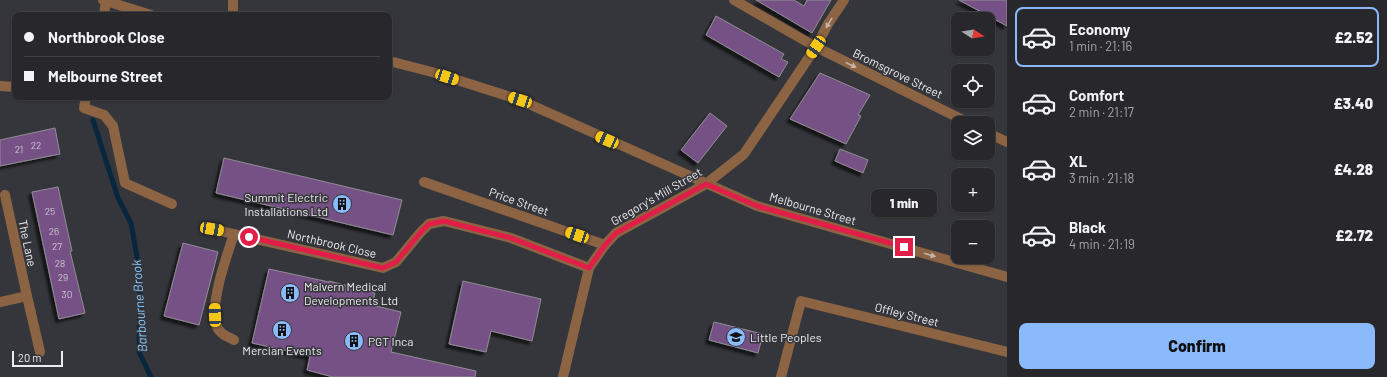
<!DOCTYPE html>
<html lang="en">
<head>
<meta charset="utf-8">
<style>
  :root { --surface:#28282c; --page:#303034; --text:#f1f3f6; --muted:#a5a6a9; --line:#444448; --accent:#8abafc }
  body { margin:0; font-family:Barlow,sans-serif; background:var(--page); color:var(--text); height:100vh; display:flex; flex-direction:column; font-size:15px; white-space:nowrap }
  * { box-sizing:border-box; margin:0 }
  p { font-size:13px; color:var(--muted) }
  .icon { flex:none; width:22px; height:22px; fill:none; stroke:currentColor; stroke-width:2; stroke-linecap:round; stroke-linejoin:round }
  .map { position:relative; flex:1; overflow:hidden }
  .sheet { display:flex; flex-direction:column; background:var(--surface); width:380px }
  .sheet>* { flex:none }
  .banner { position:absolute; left:12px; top:12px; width:380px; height:88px; border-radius:8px; box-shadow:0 1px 3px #0004,0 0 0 1px var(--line); display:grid; align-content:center; height:88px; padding:0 12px; background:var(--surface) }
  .needle { width:26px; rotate:102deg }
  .buttons { position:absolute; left:951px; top:12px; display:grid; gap:8px }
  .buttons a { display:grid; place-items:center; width:44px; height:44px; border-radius:8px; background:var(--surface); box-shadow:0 1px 3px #0004,0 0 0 1px var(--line); font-size:20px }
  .scale { position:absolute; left:12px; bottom:10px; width:51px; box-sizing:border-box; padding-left:4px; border:2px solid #eaebee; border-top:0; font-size:11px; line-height:14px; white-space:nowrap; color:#eaebee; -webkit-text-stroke:3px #35363b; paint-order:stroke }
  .end { position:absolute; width:18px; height:18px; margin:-9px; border:5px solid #e11d48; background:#fff; box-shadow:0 0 0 2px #fff }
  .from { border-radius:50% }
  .bubble { position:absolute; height:28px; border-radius:8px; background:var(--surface); box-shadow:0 1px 3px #0004,0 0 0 1px var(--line); font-size:13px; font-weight:800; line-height:28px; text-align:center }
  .car { position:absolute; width:12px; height:24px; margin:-12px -6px; border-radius:5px; box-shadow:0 0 3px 1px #0007; background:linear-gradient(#f5c518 24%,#345 0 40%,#f5c518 0 76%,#345 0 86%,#f5c518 0) }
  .banner b { display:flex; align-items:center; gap:14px; height:38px; font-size:15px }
  .banner b+b { border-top:1px solid var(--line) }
  .banner i { width:10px; height:10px; background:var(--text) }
  ul { padding:7px 0 0; list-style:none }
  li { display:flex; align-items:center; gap:12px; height:60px; margin:0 8px 6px; padding:0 4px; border:2px solid transparent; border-radius:8px }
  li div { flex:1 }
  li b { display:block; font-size:15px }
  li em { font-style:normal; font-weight:800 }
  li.selected { border-color:var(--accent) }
  li>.icon { width:36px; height:36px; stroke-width:1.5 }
  .primary-button { display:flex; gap:8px; margin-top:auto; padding:8px 12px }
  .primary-button a { flex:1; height:46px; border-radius:8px; background:var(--accent); color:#111; font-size:16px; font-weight:800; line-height:46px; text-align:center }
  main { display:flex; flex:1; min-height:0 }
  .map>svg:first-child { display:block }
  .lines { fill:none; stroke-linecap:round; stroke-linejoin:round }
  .stream { stroke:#08263d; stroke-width:5 }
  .building { fill:#765186; stroke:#908d92; filter:url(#shadow) }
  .street { stroke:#8c6444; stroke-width:10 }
  .oneway { fill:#c4b5aa }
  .route { stroke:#e11d48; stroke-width:5 }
  .labels { text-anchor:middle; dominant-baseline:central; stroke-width:3; stroke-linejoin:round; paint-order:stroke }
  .number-label { font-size:10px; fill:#cdc4d4 }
  .street-label { font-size:12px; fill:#eaebee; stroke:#35363b }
  .poi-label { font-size:12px; fill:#eaebee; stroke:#35363b; text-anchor:start }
  .water-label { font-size:13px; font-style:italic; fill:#88c6fa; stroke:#35363b }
</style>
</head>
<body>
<main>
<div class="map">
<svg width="1007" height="377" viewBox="0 0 1007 377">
  <defs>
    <filter id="shadow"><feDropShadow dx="-3.5" dy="3.5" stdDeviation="1" flood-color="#0009"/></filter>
  </defs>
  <rect width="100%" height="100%" fill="#35363b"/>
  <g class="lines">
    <!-- stream -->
    <polyline class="stream" points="93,120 118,198 131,223 137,257 140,290 139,352 151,377"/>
  </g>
  <!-- building -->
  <g class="building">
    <polygon points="756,0 794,0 804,6 807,0 831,0 812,33"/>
    <polygon points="959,0 1007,0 1007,26"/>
    <polygon points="716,16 784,54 781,59 788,62 779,77 706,35"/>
    <polygon points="820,73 870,95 858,115 861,116 846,144 790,119"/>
    <polygon points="710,113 727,126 698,163 681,150"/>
    <polygon points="55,128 60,154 0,166 0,140"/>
    <polygon points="840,149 868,160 863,173 835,161"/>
    <polygon points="224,158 402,200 393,235 216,193"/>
    <polygon points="58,187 72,251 70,251 85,313 59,319 32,192"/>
    <polygon points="183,243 218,252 199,325 164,316"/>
    <polygon points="269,269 329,282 329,281 375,293 372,305 401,312 391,352 476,371 475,377 333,377 307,370 310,356 252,343"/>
    <polygon points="463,281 541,299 532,341 491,331 486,352 449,344"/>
    <polygon points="714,322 763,334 758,353 709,340"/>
  </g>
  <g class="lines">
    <!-- street -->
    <g class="street">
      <polyline points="103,0 151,15"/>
      <polyline points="734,0 816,47 969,123"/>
      <polyline points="104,15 106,1"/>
      <polyline points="233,15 233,0"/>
      <polyline points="389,61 432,72 520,100 757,206 1007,277"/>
      <polyline points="0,86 15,87"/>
      <polyline points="86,97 84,108 104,115 113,126 125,183 172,204"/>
      <polyline points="988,133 1007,142"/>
      <polyline points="424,182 605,245"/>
      <polyline points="212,229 383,268 396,262 420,233 429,224 444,221 511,238 589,268"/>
      <polyline points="27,296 40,352"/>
      <polyline points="0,302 27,296 5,195"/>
      <path d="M234,340C226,336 218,333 216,324C210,302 227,255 234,234"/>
      <polyline points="563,377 589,268 605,245 616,233 706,184 744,154 816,47 828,24 844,0"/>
      <polyline points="781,377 801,301 1007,352"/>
    </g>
  </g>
  <!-- one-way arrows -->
  <defs><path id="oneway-solid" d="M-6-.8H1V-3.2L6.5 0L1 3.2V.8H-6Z"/></defs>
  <g class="oneway">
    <use href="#oneway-solid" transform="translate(829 23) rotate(121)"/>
    <use href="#oneway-solid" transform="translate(851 65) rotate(26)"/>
    <use href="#oneway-solid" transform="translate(930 255) rotate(16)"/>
  </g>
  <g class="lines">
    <!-- route -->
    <polyline class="route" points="249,237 383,268 396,262 420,233 429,224 444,221 511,238 589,268 605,245 616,233 706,184 757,206 904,247"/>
  </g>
  <!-- icons -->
  <defs>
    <symbol id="building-disc" viewBox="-11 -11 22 22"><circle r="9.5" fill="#8abafc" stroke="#35363b"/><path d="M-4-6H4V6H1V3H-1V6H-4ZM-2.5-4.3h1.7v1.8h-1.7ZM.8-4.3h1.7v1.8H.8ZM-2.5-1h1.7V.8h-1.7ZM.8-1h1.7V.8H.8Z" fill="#111"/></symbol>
    <symbol id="school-disc" viewBox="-11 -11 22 22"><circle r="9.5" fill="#8abafc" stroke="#35363b"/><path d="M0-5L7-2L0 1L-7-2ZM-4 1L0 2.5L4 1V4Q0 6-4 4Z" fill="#111"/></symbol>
  </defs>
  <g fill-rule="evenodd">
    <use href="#building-disc" x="331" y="193" width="22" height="22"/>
    <use href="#building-disc" x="279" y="282" width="22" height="22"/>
    <use href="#building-disc" x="271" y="319" width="22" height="22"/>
    <use href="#school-disc" x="725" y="326" width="22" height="22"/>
    <use href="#building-disc" x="343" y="330" width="22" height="22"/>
  </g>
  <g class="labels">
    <!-- number labels -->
    <g class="number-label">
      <text x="36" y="145">22</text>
      <text x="19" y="149">21</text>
      <text x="50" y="211">25</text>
      <text x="54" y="231">26</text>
      <text x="57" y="246">27</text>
      <text x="60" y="263">28</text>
      <text x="63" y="277">29</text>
      <text x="67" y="294">30</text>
    </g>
    <!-- street labels -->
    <g class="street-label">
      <text transform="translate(898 73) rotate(26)">Bromsgrove Street</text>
      <text transform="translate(656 196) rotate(-30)">Gregory's Mill Street</text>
      <text transform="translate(519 201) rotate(19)">Price Street</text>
      <text transform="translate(813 208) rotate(16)">Melbourne Street</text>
      <text transform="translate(28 243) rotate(78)">The Lane</text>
      <text transform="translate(332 243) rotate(13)">Northbrook Close</text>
      <text transform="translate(907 314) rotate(14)">Offley Street</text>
    </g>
    <!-- poi labels -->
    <g class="poi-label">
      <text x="328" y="197" text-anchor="end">Summit Electric<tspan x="328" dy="14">Installations Ltd</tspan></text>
      <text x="304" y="286">Malvern Medical<tspan x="304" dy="14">Developments Ltd</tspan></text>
      <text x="750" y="337">Little Peoples</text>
      <text x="368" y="341">PGT Inca</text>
      <text x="282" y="350" text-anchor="middle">Mercian Events</text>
    </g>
    <!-- water labels -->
    <g class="water-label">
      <text transform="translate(139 306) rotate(-94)">Barbourne Brook</text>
    </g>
  </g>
</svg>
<div class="buttons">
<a><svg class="needle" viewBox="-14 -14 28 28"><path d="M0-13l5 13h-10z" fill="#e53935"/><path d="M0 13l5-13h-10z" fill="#a5a6a9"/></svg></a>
<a><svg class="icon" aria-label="locate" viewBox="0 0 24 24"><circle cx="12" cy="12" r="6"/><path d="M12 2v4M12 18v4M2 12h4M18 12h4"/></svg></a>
<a><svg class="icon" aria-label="layers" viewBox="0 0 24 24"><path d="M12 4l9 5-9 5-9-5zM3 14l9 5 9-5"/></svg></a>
<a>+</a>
<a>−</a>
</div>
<div class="scale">20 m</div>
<i class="end from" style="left:249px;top:237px"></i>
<i class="end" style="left:904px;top:247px"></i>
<div class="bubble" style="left:871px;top:189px;width:66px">1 min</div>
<i class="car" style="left:816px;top:47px;rotate:214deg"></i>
<i class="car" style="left:447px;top:77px;rotate:108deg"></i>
<i class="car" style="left:520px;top:100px;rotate:288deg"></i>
<i class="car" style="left:607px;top:140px;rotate:294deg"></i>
<i class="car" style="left:212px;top:229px;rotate:100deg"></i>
<i class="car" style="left:577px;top:235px;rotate:289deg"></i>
<i class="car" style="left:215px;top:315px;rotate:358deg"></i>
<div class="banner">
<b><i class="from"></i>Northbrook Close</b>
<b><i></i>Melbourne Street</b>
</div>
</div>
<section class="sheet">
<ul>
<li class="selected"><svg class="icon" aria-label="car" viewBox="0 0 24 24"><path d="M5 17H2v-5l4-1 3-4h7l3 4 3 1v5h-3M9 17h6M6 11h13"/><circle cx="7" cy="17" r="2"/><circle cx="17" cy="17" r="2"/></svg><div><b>Economy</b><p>1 min · 21:16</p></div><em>£2.52</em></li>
<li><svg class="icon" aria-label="car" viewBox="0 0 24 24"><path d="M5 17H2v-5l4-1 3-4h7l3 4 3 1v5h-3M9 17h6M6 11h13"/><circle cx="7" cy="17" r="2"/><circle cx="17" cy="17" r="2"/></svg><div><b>Comfort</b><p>2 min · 21:17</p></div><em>£3.40</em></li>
<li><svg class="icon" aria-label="car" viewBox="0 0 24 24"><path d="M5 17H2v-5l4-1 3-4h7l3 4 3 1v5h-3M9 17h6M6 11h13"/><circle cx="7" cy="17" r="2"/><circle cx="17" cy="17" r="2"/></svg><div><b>XL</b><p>3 min · 21:18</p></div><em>£4.28</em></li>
<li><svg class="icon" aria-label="car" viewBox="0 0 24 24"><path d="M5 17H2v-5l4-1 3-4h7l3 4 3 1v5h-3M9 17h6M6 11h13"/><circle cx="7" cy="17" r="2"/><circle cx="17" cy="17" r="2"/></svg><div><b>Black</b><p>4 min · 21:19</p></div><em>£2.72</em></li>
</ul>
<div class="primary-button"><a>Confirm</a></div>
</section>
</main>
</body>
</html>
